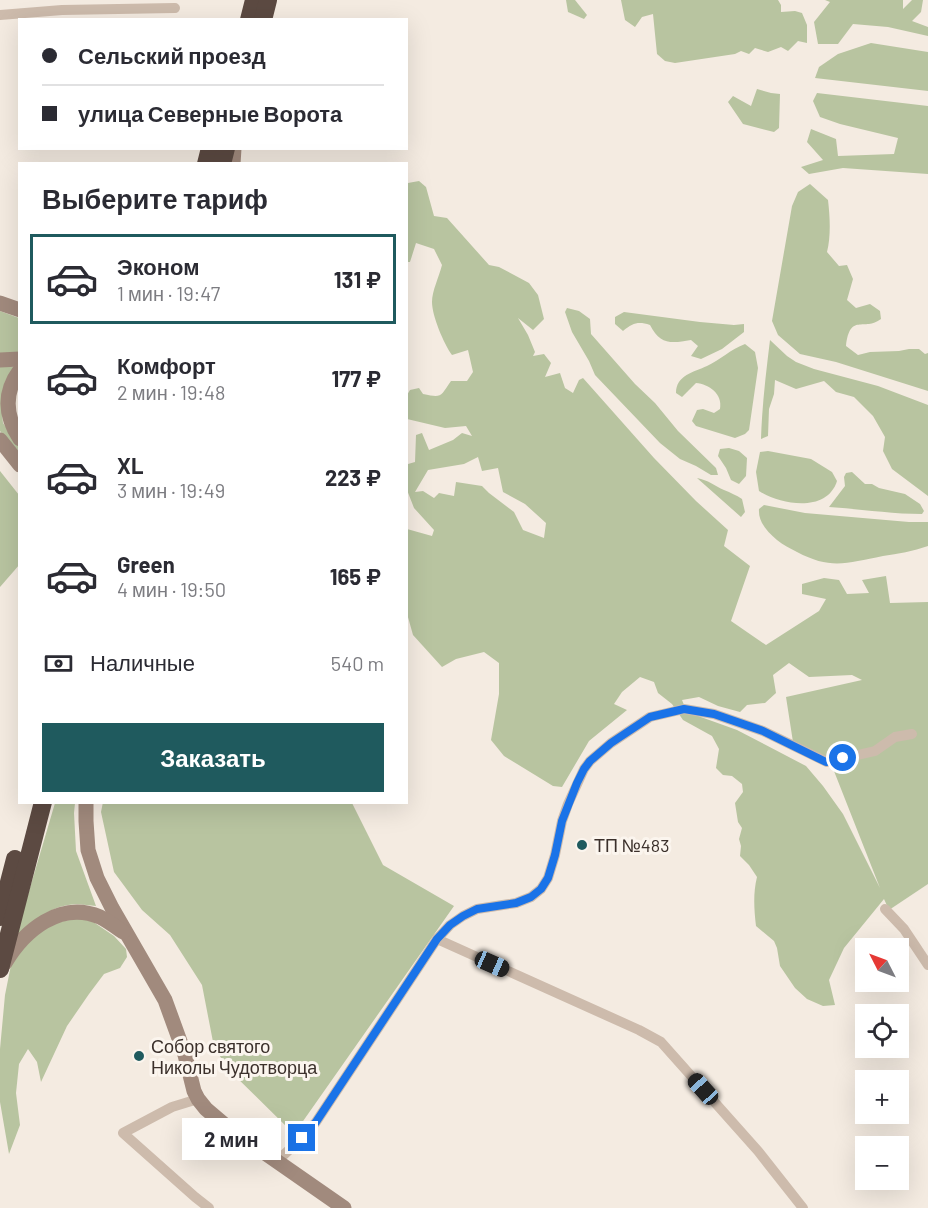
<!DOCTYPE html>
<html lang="ru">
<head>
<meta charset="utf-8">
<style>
  :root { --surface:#fff; --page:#f7f7f7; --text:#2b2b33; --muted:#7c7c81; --line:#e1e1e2; --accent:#1f5a5e }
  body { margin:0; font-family:Barlow,sans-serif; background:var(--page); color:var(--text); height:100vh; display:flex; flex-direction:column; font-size:22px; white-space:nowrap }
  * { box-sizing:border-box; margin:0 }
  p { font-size:20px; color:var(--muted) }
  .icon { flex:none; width:33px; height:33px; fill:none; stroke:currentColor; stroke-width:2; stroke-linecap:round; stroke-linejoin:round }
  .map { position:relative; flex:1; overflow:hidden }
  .details { position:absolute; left:18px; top:162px; width:390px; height:642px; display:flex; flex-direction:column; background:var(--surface); border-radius:0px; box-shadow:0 6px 24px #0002 }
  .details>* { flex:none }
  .banner { position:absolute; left:18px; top:18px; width:390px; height:132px; border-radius:0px; box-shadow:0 6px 24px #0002; display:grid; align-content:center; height:132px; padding:0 24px; background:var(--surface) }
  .needle { width:39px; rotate:312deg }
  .tools { position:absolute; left:855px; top:938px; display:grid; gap:12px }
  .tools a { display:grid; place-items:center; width:54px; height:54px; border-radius:0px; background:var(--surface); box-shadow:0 6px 24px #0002; font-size:30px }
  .end { position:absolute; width:27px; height:27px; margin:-14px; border:8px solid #1a73e8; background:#fff; box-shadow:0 0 0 3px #fff }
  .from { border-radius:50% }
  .bubble { position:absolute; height:42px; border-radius:0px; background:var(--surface); box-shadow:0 6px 24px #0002; font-size:20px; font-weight:700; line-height:42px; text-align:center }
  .car { position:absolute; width:18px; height:36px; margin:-18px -9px; border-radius:8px; box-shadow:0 0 4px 2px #0007; background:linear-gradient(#222 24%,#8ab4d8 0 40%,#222 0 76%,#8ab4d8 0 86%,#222 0) }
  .banner b { display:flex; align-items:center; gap:21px; height:57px; font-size:22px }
  .banner b+b { border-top:2px solid var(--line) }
  .banner i { width:15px; height:15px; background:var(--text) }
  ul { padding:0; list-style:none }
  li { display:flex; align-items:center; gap:18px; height:90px; margin:0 12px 9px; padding:0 12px; border:3px solid transparent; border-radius:0px }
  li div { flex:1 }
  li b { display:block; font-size:22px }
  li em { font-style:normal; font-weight:700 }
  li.on { border-color:var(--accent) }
  li>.icon { width:54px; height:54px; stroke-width:1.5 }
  h2 { padding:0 24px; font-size:27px; line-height:72px }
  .pay { display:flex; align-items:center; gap:15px; height:66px; padding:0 24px; font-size:22px }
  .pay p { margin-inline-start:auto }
  .action { display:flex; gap:12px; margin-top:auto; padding:12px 24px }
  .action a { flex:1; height:69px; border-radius:0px; background:var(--accent); color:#fff; font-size:24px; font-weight:700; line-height:69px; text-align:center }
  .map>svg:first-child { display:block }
  .green { fill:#b8c4a0; fill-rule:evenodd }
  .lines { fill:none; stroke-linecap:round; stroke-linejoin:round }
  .street { stroke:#cdbbac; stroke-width:10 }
  .secondary { stroke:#a18a7d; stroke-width:15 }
  .highway { stroke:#5c4a42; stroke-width:18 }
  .route { stroke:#1a73e8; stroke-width:8 }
  .poi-dot { fill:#1f5a5e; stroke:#fbf5ee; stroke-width:2 }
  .labels { text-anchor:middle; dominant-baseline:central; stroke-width:6; stroke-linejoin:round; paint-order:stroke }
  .poi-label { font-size:18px; fill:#3b302b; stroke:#fbf5ee; text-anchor:start }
</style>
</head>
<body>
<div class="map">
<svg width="928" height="1208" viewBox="0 0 928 1208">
  <rect width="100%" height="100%" fill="#f4ebe1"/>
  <!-- green -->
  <g class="green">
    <polygon points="566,0 575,0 587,15 584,19 568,12"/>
    <polygon points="621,0 778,0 781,5 781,12 795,11 802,13 807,25 807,43 798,41 788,51 781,47 768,52 755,48 749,54 741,51 735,54 675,63 665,61 657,54 653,14 642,17 635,27 625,20"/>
    <polygon points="825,0 903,0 903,9 912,0 923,0 921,12 912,21 928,27 928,36 888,27 853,24 838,44 818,44 814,22 830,2"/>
    <polygon points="871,43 928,52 928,91 815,78 819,67 838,54"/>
    <polygon points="757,89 771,93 780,94 779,128 774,132 743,124 728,102 733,96 751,106"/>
    <polygon points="817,93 928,106 928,174 843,168 809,174 801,167 823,160 807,142 811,129 836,139 838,156 894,154 898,138 840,124 820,117 813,101"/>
    <path d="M419,181L426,187L434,216L447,218L489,265L499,267L529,283L538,295L544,319L533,330L518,318L528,335L535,352L533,356L544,354L551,363L545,377L560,373L565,388L573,393L579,380L583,378L654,458L696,501L728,530L724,546L750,566L731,621L766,645L819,611L826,599L802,594V584L824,578L839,580L847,594L869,593L862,580L886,576L890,603L928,602V884L889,910L884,899L844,948L829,980L835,1005L823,1006L807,999L795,988L780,966L777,948L774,941L756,926C754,909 753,893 757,877L749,865L740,856L741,846L739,839L742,828L738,822L735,803L743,792L742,784L732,776L723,775L716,768L719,749L712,736L683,720L672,704L658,693L654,682L640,677L622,692L614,704L627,710L589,741L562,787L553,786L504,756L491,740L499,694V663L484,652L456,659L442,667L413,635L406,610L407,529L432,536L434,530L414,508L407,490L406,457L408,464L415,462L416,435L422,433L429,450L453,440L462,433L472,436L466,426L445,428L407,419V395L410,390L419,388L423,394C442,398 440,397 451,381H467L473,372L468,350L452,355C444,344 432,316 432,302C432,291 439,277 442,265L434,249L416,243L410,262H407V187L408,183ZM478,457L482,471L498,468L503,492L525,504L546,523L544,538L523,530L514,512L489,493L482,486L456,482L454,496L439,493L434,498L423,491L415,492L428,470L464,464ZM789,663L809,677L852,675L862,680L786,697L793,742L832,766L880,888L843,814L823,786L806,766L737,730L687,712L682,700L699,697L718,706L740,712L747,705L765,703L776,693L773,675Z"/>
    <path d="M810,184L828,200C830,217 831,236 827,252L839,266L847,265L853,279L847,300L856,308L870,304L880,311L881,319C864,332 850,312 846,346L858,355L870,352L899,351L909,349H919L925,354L928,353V391L836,362L800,354L778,335L772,321L792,206L798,192Z"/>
    <polygon points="567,308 579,311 590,319 591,334 635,384 655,403 678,431 716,468 718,475 711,475 696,466 680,459 660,443 595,375 589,361 572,332 565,312"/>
    <polygon points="0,311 19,318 19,352 0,354"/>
    <path d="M624,312L700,322L734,325L744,324V332L722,349L701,359L691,356L698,346L691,340C670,344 660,344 650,325C638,321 633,323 623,331L615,324V317Z"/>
    <path d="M770,340L787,356L796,362L814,369L878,386L928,405V496L892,469L883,451L885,437L873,416L854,397L836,392L824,381L796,389L775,380L774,394L769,409L768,436L761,439C762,406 766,373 770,340Z"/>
    <path d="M745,344L755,352L758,368L749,430L745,434L735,438L696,426L692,421L697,410L703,409L714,413L720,409C723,394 709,384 696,383L682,397L676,393C676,375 694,372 707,366C720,360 731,349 745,344Z"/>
    <polygon points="0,367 14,367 5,382 1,404 3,423 19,446 19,455 0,431"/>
    <polygon points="729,448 739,451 747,458 746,476 739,484 731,480 726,468 718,456 720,449"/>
    <path d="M768,451L811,459L832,472L837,481C827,513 781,505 759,491L756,472L760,452Z"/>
    <polygon points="0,471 19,495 20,564 0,587"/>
    <path d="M852,472L865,484H872L879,488L905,494L920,504L924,511L922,514C891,514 860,509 829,507L845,486L844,477L846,473Z"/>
    <path d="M697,478C708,480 715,486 724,490C731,493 736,495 742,499L745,512L741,517Z"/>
    <path d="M764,505L805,513L909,522H928V546C913,551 898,554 883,556C847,563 831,570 797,552C790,548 783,545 777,540C767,531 758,522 759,509Z"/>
    <polygon points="103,802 352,803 383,865 454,906 294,1134 229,1070 214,1047 202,985 170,935 142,910 114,872 101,812"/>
    <path d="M55,803H75L74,813L76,851L96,906C87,905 77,903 68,905C44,909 30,926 14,942Z"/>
    <polygon points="86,917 114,936 126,949 127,957 120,968 104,974 89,994 67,1026 41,1082 37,1062 28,1049 19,1064 16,1093 20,1125 9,1154 0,1102 0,1049 5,995 12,960 47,924"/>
  </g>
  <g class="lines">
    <!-- street -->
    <g class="street">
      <polyline points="0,15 62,10 175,8"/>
      <polyline points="885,909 904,929 928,965"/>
      <polyline points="437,939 639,1030 661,1042 758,1151 803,1208"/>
      <polyline points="198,1099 172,1107 123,1133 195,1197 209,1208"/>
      <polyline points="277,1161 302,1138 316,1122 437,939 450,925 463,916 477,909 516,903 531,897 541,889 548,878 555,855 562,821 568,804 584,769 590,761 611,743 650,717 684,709 714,714 763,731 827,762 875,751 895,737 912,734"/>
    </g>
    <!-- secondary -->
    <g class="secondary">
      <polyline points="233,164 234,148"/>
      <polyline points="0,303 20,310"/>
      <polyline points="0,360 20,359"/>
      <path d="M20,370C3,393 5,416 20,439"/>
      <polyline points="0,440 20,465"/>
      <polyline points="86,802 86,821 88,850 97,878 112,908 165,1000 185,1055 194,1091 198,1099 206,1109 226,1126 344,1208"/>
      <path d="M5,963C24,931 60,900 100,917C108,921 116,927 123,932"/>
    </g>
    <!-- highway -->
    <g class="highway">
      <polyline points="249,20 254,0"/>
      <polyline points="263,20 268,0"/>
      <polyline points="206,164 210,148"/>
      <polyline points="222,164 226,148"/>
      <polyline points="0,917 15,859"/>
      <polyline points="0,969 43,802"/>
    </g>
  </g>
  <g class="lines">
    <!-- route -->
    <polyline class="route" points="302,1138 316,1122 437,939 450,925 463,916 477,909 516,903 531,897 541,889 548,878 555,855 562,821 577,783 584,769 590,761 611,743 650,717 684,709 714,714 763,731 826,762 843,758"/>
  </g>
  <!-- markers -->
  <g class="poi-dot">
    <circle cx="582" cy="845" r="6"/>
    <circle cx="139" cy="1056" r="6"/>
  </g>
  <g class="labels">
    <!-- poi labels -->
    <g class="poi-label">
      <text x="594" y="845">ТП №483</text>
      <text x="151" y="1046">Собор святого<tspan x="151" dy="21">Николы Чудотворца</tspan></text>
    </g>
  </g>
</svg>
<div class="tools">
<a><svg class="needle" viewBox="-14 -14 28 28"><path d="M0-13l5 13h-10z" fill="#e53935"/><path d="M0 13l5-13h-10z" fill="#7c7c81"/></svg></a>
<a><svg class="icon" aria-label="locate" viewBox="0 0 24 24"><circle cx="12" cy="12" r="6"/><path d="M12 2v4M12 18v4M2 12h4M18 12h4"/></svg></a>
<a>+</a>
<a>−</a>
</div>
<i class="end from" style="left:843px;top:758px"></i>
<i class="end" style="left:302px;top:1138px"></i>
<div class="bubble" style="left:182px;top:1118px;width:99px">2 мин</div>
<i class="car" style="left:492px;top:964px;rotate:114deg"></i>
<i class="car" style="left:703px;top:1089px;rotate:318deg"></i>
<div class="banner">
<b><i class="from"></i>Сельский проезд</b>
<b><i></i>улица Северные Ворота</b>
</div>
<section class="details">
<h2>Выберите тариф</h2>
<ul>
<li class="on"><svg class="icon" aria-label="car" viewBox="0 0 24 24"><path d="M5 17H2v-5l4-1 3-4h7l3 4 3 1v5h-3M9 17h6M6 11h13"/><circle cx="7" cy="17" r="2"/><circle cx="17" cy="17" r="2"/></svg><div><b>Эконом</b><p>1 мин · 19:47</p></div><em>131 ₽</em></li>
<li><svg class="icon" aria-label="car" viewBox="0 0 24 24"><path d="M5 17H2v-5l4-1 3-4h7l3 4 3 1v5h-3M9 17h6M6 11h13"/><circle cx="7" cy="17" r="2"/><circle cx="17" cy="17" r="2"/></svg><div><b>Комфорт</b><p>2 мин · 19:48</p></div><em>177 ₽</em></li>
<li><svg class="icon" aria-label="car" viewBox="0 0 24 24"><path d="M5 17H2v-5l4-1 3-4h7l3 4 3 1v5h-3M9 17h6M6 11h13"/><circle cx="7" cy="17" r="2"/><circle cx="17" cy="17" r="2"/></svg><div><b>XL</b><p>3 мин · 19:49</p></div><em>223 ₽</em></li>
<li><svg class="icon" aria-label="car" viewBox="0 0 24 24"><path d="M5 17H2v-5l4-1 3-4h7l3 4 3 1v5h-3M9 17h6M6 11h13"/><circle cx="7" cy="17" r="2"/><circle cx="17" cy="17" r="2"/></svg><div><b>Green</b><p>4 мин · 19:50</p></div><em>165 ₽</em></li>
</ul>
<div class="pay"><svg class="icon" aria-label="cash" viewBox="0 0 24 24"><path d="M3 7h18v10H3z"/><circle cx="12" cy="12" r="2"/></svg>Наличные<p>540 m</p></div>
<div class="action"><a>Заказать</a></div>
</section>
</div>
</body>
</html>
